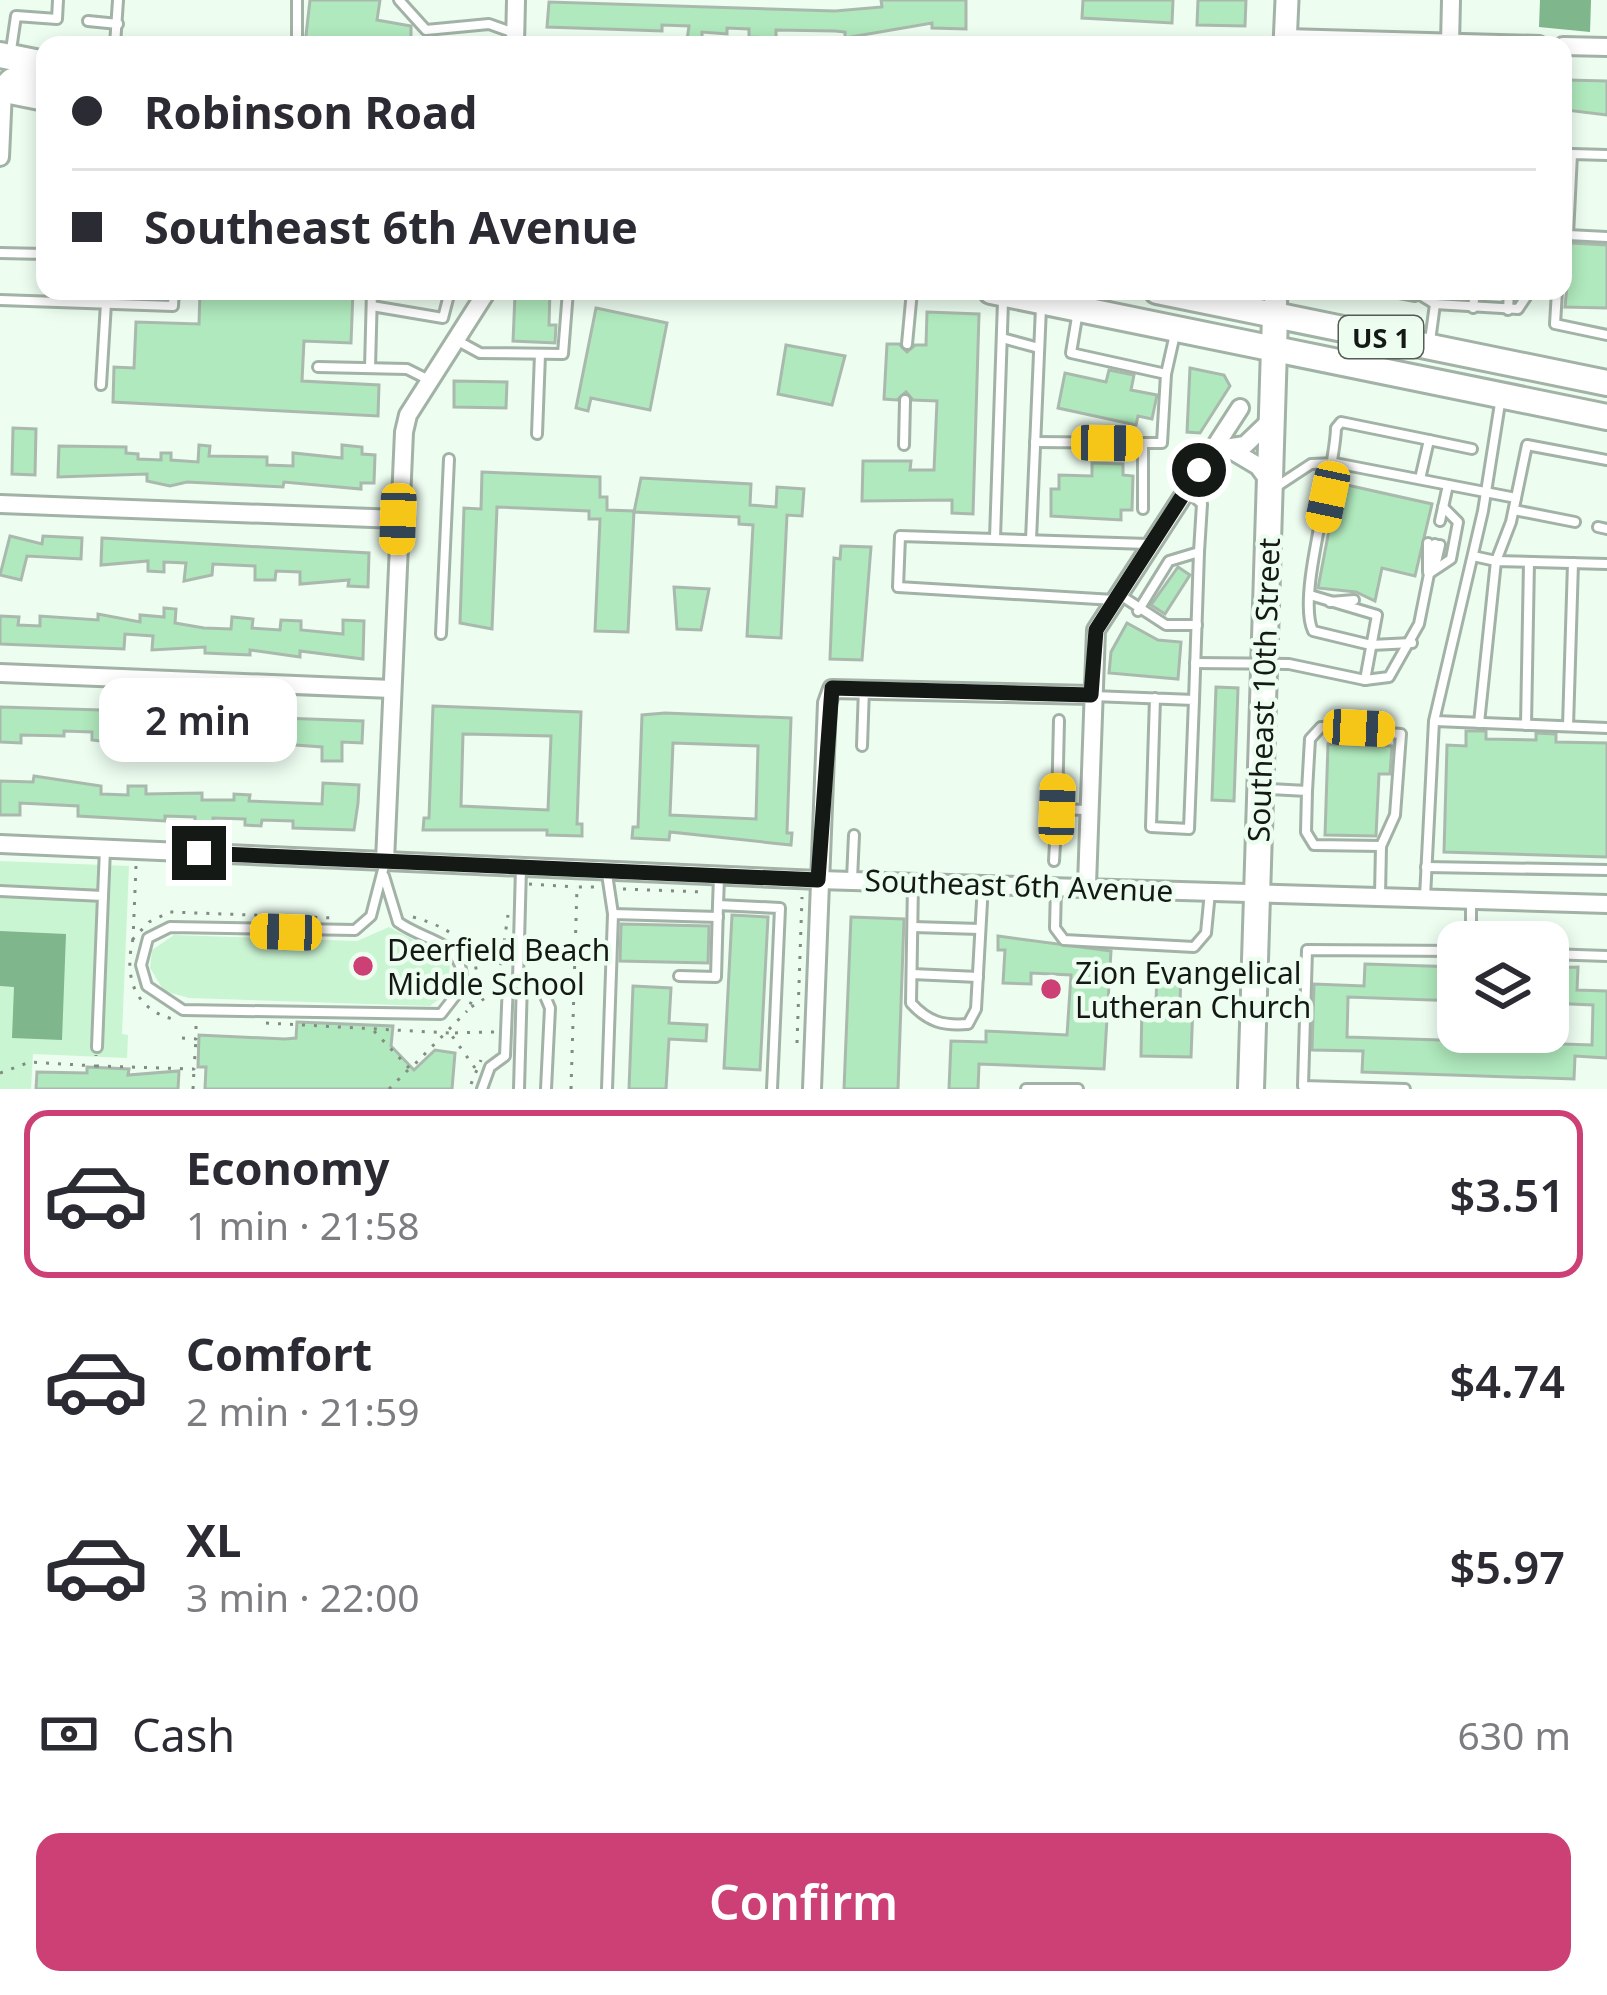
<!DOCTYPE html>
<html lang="en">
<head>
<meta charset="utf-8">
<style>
  :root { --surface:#fff; --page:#f2f2f3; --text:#2b2b33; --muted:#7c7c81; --line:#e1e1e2; --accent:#cc4075 }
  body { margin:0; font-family:"Noto Sans",sans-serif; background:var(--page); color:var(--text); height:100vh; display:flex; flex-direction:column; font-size:45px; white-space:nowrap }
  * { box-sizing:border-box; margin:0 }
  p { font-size:39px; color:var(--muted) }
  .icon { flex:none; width:66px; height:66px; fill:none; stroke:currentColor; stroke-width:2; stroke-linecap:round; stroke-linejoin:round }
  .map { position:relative; height:1089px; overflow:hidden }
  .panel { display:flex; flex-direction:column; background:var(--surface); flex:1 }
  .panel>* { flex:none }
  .hud { position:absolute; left:36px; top:36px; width:1536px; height:264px; border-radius:24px; box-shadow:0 6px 18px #0003; display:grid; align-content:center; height:264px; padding:0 36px; background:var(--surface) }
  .tools { position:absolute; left:1437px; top:921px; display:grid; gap:24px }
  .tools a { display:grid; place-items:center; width:132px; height:132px; border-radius:24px; background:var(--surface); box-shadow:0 6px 18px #0003; font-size:60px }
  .end { position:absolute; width:54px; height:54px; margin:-27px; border:15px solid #141915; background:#fff; box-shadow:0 0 0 6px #fff }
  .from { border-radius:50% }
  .bubble { position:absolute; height:84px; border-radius:24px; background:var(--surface); box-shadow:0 6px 18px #0003; font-size:39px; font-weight:600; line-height:84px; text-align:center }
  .car { position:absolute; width:36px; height:72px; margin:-36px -18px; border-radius:15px; box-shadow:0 0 9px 3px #0007; background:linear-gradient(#f5c518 24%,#345 0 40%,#f5c518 0 76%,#345 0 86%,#f5c518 0) }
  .hud b { display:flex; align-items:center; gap:42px; height:114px; font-size:45px }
  .hud b+b { border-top:3px solid var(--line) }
  .hud i { width:30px; height:30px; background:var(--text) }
  ul { padding:21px 0 0; list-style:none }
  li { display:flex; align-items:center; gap:36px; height:168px; margin:0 24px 18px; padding:0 12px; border:6px solid transparent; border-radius:24px }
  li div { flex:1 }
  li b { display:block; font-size:45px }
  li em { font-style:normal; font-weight:600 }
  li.on { border-color:var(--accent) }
  li>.icon { width:108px; height:108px; stroke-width:1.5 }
  .pay { display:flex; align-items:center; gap:30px; height:132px; padding:0 36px; font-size:45px }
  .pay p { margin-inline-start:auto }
  .primary-button { display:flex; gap:24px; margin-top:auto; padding:24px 36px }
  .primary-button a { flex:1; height:138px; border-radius:24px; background:var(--accent); color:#fff; font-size:48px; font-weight:600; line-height:138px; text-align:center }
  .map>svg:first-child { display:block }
  .green { fill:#caf5d3 }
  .water { fill:#7fb68c }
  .building { fill:#b0e9bd; stroke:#aab9ad; stroke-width:3; fill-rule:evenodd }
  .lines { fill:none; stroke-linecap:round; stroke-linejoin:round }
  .service-casing { stroke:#a3b2a6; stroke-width:14 }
  .minor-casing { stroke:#a3b2a6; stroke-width:22 }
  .tertiary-casing { stroke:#a3b2a6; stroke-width:27 }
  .primary-casing { stroke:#a3b2a6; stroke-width:30 }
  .path { stroke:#828c84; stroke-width:3; stroke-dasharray:3 9; stroke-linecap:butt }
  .service { stroke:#fff; stroke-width:8 }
  .minor { stroke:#fff; stroke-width:16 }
  .tertiary { stroke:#fff; stroke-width:21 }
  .primary { stroke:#fff; stroke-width:24 }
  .route { stroke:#141915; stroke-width:15 }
  .poi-dot { fill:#cc4075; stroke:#edfdf0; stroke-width:4.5 }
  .labels { text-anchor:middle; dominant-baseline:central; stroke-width:9; stroke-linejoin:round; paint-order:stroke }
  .shield { fill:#edfdf0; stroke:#555d57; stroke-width:3 }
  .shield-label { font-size:27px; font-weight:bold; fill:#141915 }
  .street-label { font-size:30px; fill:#141915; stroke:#edfdf0 }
  .poi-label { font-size:30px; fill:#141915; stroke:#edfdf0; text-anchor:start }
</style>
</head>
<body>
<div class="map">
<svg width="1607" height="1089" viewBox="0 0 1607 1089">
  <rect width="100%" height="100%" fill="#edfdf0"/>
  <!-- green -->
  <g class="green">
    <polygon points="0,861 129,866 122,1034 128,1035 127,1058 33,1054 31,1089 0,1089"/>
    <polygon points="389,927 450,959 449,992 430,1006 189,998 164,991 150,968 152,950 174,935 357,941"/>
  </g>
  <!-- water -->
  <g class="water">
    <polygon points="1540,0 1591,0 1590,32 1539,27"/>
    <polygon points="0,931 66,934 62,1040 12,1038 14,987 0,986"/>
  </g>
  <!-- building -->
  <g class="building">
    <polygon points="310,0 380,0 377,20 411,26 411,45 305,44"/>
    <polygon points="881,0 966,0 966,29 932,28 932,23 845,38 845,32 835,31 776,30 776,38 749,37 749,29 727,28 727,34 702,32 702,41 687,40 689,26 662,25 662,31 547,27 549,2 835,11 882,7"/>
    <polygon points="1083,0 1173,0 1172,23 1082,18"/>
    <polygon points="1198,0 1246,0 1245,26 1197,25"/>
    <polygon points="1567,80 1607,81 1607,115 1566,110"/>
    <polygon points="1571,243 1607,245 1607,308 1565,307"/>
    <polygon points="200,291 353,291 351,343 304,341 302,381 379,385 378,416 113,402 114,367 134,368 136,322 199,324"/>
    <polygon points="525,291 550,291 549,325 556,325 555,343 513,341 515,295"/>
    <polygon points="596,308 667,323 650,410 591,398 588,411 576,408"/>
    <polygon points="927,312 979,314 973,514 952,513 952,500 862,501 863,461 911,461 910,470 934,470 937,401 913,400 906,392 897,400 884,399 887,344 899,344 907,352 915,345 926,345"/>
    <polygon points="786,345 845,356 832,405 778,394"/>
    <polygon points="1190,368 1224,375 1230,386 1200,433 1187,432"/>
    <polygon points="1109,370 1134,375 1131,390 1157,395 1152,419 1138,416 1136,425 1058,408 1065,373 1106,382"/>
    <polygon points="454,381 507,382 506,408 454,407"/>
    <polygon points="13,428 36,429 35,475 12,474"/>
    <polygon points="199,445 210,446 209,456 267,457 267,465 293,466 293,453 342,458 342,445 362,447 362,454 375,455 374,483 361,483 361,489 284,482 283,487 187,482 170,486 147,481 147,474 58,477 59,446 126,447 126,453 138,454 138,459 161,460 161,453 171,453 171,460 198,462"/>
    <polygon points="1092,463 1123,464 1123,475 1133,476 1132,510 1121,510 1121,520 1051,516 1051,489 1059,489 1059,475 1092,476"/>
    <polygon points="482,472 600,477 600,497 607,497 607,510 634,511 628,632 595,631 600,519 589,519 589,511 497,507 492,629 460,623 464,508 481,509"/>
    <polygon points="641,478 751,484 750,505 776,507 777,487 804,489 802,516 787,515 781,638 747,636 753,525 739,524 739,517 634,512"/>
    <polygon points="1338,483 1432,504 1415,576 1382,568 1375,601 1356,592 1318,588"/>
    <polygon points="10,536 42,544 43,536 82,538 81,559 27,556 21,580 0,575"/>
    <polygon points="102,538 369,553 368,587 348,586 349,580 300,584 300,572 276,571 275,580 255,580 255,566 213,564 212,575 184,581 186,563 164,562 164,572 148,571 148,561 101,565"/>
    <polygon points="841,546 871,547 862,660 830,659 834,558 840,559"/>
    <polygon points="1178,567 1190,575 1165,614 1151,605"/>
    <polygon points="674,587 709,589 701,630 677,629"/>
    <polygon points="164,608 176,609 175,623 204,628 231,629 232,617 253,619 252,628 280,630 281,620 301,621 301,630 343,634 343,620 364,621 363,659 300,651 300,657 250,650 250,655 205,653 205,647 152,650 153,636 125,634 124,649 0,644 0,616 19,617 18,625 40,626 40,616 98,620 98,614 140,622 140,615 164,617"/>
    <polygon points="1127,623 1158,640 1181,642 1178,679 1109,673 1111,652"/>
    <polygon points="1216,687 1238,688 1234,801 1212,800"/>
    <path d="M433,706L581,712L577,824H582V836L547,835V830H423L424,818H429ZM463,734L551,736L548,810L461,806Z"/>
    <polygon points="0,707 170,712 203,715 203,720 229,721 230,716 363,721 362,743 342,742 342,761 322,761 322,747 199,738 199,745 179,744 180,734 159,734 158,739 108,737 108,742 92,740 92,732 64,731 64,736 21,735 21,743 0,742"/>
    <path d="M665,713L791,718L787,833H792L791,845L670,832L669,840L632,838L633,827H638L642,715ZM673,743L758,746L756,819L670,815Z"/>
    <polygon points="1466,731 1486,731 1486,739 1536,740 1536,733 1556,734 1556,742 1607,743 1607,857 1444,852 1447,745 1466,746"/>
    <polygon points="1328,744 1392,746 1390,774 1379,774 1376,836 1325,835"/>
    <polygon points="34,776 101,786 101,794 128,795 128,786 146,786 146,794 202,793 202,800 234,800 234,794 250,795 249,801 322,804 323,783 359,785 358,803 354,830 293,828 293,821 262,820 261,826 245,825 245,819 213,818 213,824 195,824 195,817 165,816 165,821 78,816 78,806 20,803 20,815 0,815 0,781 33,782"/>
    <polygon points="732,915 768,917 760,1070 724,1068"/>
    <polygon points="851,917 904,919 898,1089 844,1089"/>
    <polygon points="621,924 709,926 708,963 620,961"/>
    <polygon points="998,936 1111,951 1104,1069 979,1064 978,1089 949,1089 951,1041 986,1042 986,1031 1067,1035 1071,975 1031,973 1031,984 1003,983 1005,950 998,950"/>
    <polygon points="1365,964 1458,967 1458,1001 1348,997 1347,1037 1592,1045 1593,1005 1548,1003 1548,968 1578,967 1577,990 1607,991 1607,1058 1575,1056 1574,1079 1362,1072 1363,1051 1312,1050 1314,984 1364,986"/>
    <polygon points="1157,969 1181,970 1180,1005 1193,1005 1191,1057 1141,1056 1142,1003 1156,1004"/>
    <polygon points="633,986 671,988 669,1023 707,1025 706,1041 669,1039 666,1089 629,1089"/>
    <polygon points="297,1022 393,1026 391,1046 414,1070 435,1050 455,1053 452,1089 205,1089 206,1067 198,1067 199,1035 285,1039 296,1038"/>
    <polygon points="87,1067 129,1069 128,1075 179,1071 178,1089 36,1089 37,1072 87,1073"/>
  </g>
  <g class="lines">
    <defs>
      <g id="service">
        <polyline points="399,0 426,30 489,24 514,33"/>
        <polyline points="88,21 118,24"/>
        <polyline points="115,45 118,0"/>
        <polyline points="297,45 297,0"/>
        <polyline points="942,45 1044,45"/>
        <polyline points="11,50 16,16 57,19 58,0"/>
        <polyline points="1568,235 1607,237"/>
        <polyline points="1563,240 1568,235 1572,154 1607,155"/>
        <polyline points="0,253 45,254"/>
        <polyline points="1388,291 1414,296 1429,291"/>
        <polyline points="1557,291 1555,324 1607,335"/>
        <polyline points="1422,296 1435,304 1430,341"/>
        <polyline points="0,300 173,306 174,291"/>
        <polyline points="1435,304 1518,309 1530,291"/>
        <polyline points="372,306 443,318 450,291"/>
        <polyline points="1473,308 1475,291"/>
        <polyline points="1508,310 1509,291"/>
        <polyline points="1078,311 1071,353 1166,374 1162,443 1143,443"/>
        <polyline points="1002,338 1039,348"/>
        <polyline points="458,341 480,353 563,354 568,291"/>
        <polyline points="907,344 912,291"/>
        <polyline points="318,367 407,369 429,380"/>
        <polyline points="370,368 372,291"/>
        <polyline points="1166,374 1175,334"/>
        <polyline points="101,385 106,303"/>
        <polyline points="537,434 540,354"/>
        <polyline points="1035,442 1143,443 1143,509"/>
        <polyline points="904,445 905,400"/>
        <polyline points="1420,479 1429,440 1472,449"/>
        <polyline points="1276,487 1311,464 1335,463 1516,498"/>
        <polyline points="1186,490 1202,504 1199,552"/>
        <polyline points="1514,510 1575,522"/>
        <polyline points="1440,521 1448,485"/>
        <polyline points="1598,527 1607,529"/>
        <polyline points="995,538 1003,301"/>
        <polyline points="1031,540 1041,307"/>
        <polyline points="1428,543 1428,572"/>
        <polyline points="1473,556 1496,561 1511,522 1527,445 1607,460"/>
        <polyline points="1436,562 1440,545"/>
        <polyline points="1430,573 1451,559 1458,522 1443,507"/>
        <polyline points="1120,595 1166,625 1197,625"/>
        <polyline points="1310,595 1377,615 1365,680"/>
        <polyline points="1114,600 898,587 900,536 1148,544"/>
        <polyline points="1330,602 1354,600"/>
        <polyline points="1138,611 1169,561 1199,552 1194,700"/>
        <polyline points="441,634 449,459"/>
        <path d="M1412,643L1371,645L1313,631C1296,596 1335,476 1336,428L1341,422L1429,440"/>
        <polyline points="1195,663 1289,664 1365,680 1389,677 1419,624 1435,544"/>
        <polyline points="1093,696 1194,700 1189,829 1151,827 1155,698"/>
        <polyline points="1435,721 1607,728"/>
        <polyline points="1479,723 1496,561 1607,564"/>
        <polyline points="1526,725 1529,562"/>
        <polyline points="1568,726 1573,563"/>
        <polyline points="862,746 864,688"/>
        <polyline points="1268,789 1307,791 1310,739 1321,727 1401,734 1395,815 1381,846 1314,845 1306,832 1307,791"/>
        <polyline points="1057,809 1059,720"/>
        <polyline points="1054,861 1057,809 1087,810"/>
        <polyline points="1426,867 1607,870"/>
        <polyline points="607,874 613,914"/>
        <path d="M384,876L398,922C427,943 466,940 462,987L441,1014L183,1010L147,986L141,965L148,938L170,927L355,930L371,916L385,862"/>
        <polyline points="852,879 854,835"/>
        <path d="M913,883L911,1003C928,1022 943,1026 968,1024L976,1009L983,884"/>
        <polyline points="1056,886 1055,928 1064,940 1194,947 1206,933 1210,892"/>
        <polyline points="0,891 103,896 97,1047"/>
        <polyline points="1380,895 1381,846"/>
        <polyline points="103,896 105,849"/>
        <polyline points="1425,897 1434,721 1483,511 1501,397"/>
        <polyline points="1471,901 1471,942"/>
        <polyline points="718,905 719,877"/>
        <polyline points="913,927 980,929"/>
        <polyline points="1548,954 1607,956"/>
        <polyline points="912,974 978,977"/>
        <polyline points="679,976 716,977 718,905 780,908 772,1089"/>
        <polyline points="518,980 521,867"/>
        <polyline points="482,1089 490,1067 505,1056 508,983 540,984 550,1008 546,1089"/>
        <polyline points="519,1089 522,981"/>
        <polyline points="607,1089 613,914 718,917"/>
        <polyline points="1026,1089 1078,1089"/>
        <polyline points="1405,1089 1303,1086 1307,950 1458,951"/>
      </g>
      <g id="minor">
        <polyline points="1286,38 1539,45"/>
        <polyline points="1450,43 1451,0"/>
        <polyline points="515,45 516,0"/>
        <polyline points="1563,46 1607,47"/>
        <polyline points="0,157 3,90"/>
        <polyline points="1212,450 1245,445 1271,420"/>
        <polyline points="1231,450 1258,466 1269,481"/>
        <polyline points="0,504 398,519"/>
        <polyline points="0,673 392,689"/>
        <polyline points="0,844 819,880 1607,904"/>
        <polyline points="385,861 404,432 408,415 487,291"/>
        <polyline points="1087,885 1096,630 1240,408"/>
        <polyline points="812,1089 827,703 832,689 1091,695"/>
      </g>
      <g id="tertiary">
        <polyline points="1285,45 1287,0"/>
        <polyline points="1275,316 1276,291"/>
      </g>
      <g id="primary">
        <polyline points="0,55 45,64"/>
        <polyline points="0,89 45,98"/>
        <polyline points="3,90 12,81 45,73"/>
        <polyline points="991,291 1607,417"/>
        <polyline points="1157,291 1607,383"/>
        <polyline points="1251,1089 1275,316"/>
      </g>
    </defs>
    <!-- service casing -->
    <use href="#service" class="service-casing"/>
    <!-- minor casing -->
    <use href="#minor" class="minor-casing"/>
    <!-- tertiary casing -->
    <use href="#tertiary" class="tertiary-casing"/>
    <!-- primary casing -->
    <use href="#primary" class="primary-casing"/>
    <!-- path -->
    <g class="path">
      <polyline points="136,866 133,939 149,922 170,912 334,918"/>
      <polyline points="529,884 577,887"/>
      <polyline points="623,889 703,892"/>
      <path d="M413,917C460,930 493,957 468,1009L496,991"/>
      <path d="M133,939C124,975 133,1009 173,1019"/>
      <polyline points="499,977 508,915"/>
      <polyline points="266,1023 450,1033"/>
      <polyline points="374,1031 410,1069 467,1011"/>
      <polyline points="182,1038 196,1039 196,1024"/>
      <polyline points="797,1043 802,897"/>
      <polyline points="96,1066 194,1069 196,1039"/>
      <polyline points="475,1068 450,1033 495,1032"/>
      <polyline points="0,1073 30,1062 96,1066 96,1055"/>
      <polyline points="471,1084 481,1060"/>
      <polyline points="193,1089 194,1069"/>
      <polyline points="389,1089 408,1070"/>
      <polyline points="571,1089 577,887 595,887"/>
    </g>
    <!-- service -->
    <use href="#service" class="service"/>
    <!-- minor -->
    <use href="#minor" class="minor"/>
    <!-- tertiary -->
    <use href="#tertiary" class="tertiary"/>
    <!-- primary -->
    <use href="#primary" class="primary"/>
  </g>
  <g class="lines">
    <!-- route -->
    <polyline class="route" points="199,853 818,880 832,688 1091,695 1096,630 1199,470"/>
  </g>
  <!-- markers -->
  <g class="poi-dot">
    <circle cx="363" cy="966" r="12"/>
    <circle cx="1051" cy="989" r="12"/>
  </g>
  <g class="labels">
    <!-- shield labels -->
    <rect class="shield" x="1339" y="316" width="84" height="42" rx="9"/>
    <g class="shield-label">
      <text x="1381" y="337">US 1</text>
    </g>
    <!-- street labels -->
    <g class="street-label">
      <text transform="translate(1263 690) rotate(-88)">Southeast 10th Street</text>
      <text transform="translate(1019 885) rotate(2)">Southeast 6th Avenue</text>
    </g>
    <!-- poi labels -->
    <g class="poi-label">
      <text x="387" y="949">Deerfield Beach<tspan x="387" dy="34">Middle School</tspan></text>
      <text x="1075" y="972">Zion Evangelical<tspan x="1075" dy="34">Lutheran Church</tspan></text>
    </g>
  </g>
</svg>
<div class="tools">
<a><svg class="icon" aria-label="layers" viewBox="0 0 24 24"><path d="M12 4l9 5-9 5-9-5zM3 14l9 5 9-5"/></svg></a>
</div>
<i class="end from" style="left:1199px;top:470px"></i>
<i class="end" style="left:199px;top:853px"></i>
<div class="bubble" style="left:99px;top:678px;width:198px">2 min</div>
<i class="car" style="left:1107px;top:443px;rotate:91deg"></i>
<i class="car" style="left:1328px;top:497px;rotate:192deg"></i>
<i class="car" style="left:398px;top:519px;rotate:182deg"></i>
<i class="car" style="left:1359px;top:728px;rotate:93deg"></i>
<i class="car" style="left:1057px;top:809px;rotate:2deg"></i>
<i class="car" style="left:286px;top:932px;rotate:272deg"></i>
<div class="hud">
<b><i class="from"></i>Robinson Road</b>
<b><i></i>Southeast 6th Avenue</b>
</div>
</div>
<section class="panel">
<ul>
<li class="on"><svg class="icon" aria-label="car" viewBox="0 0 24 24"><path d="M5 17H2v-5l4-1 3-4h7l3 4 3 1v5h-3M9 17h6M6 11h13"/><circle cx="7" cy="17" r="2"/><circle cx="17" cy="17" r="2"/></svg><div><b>Economy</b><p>1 min · 21:58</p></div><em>$3.51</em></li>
<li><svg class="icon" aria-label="car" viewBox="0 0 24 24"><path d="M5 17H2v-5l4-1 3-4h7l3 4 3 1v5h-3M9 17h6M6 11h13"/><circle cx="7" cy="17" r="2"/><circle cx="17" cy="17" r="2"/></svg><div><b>Comfort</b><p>2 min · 21:59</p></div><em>$4.74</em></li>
<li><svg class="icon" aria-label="car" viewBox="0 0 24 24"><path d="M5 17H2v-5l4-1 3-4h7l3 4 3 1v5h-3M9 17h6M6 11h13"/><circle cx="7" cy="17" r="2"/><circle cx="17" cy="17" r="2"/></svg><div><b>XL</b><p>3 min · 22:00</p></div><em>$5.97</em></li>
</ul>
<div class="pay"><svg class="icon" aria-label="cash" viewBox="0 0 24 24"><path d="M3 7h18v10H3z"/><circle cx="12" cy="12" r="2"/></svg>Cash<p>630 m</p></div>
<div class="primary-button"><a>Confirm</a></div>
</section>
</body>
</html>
